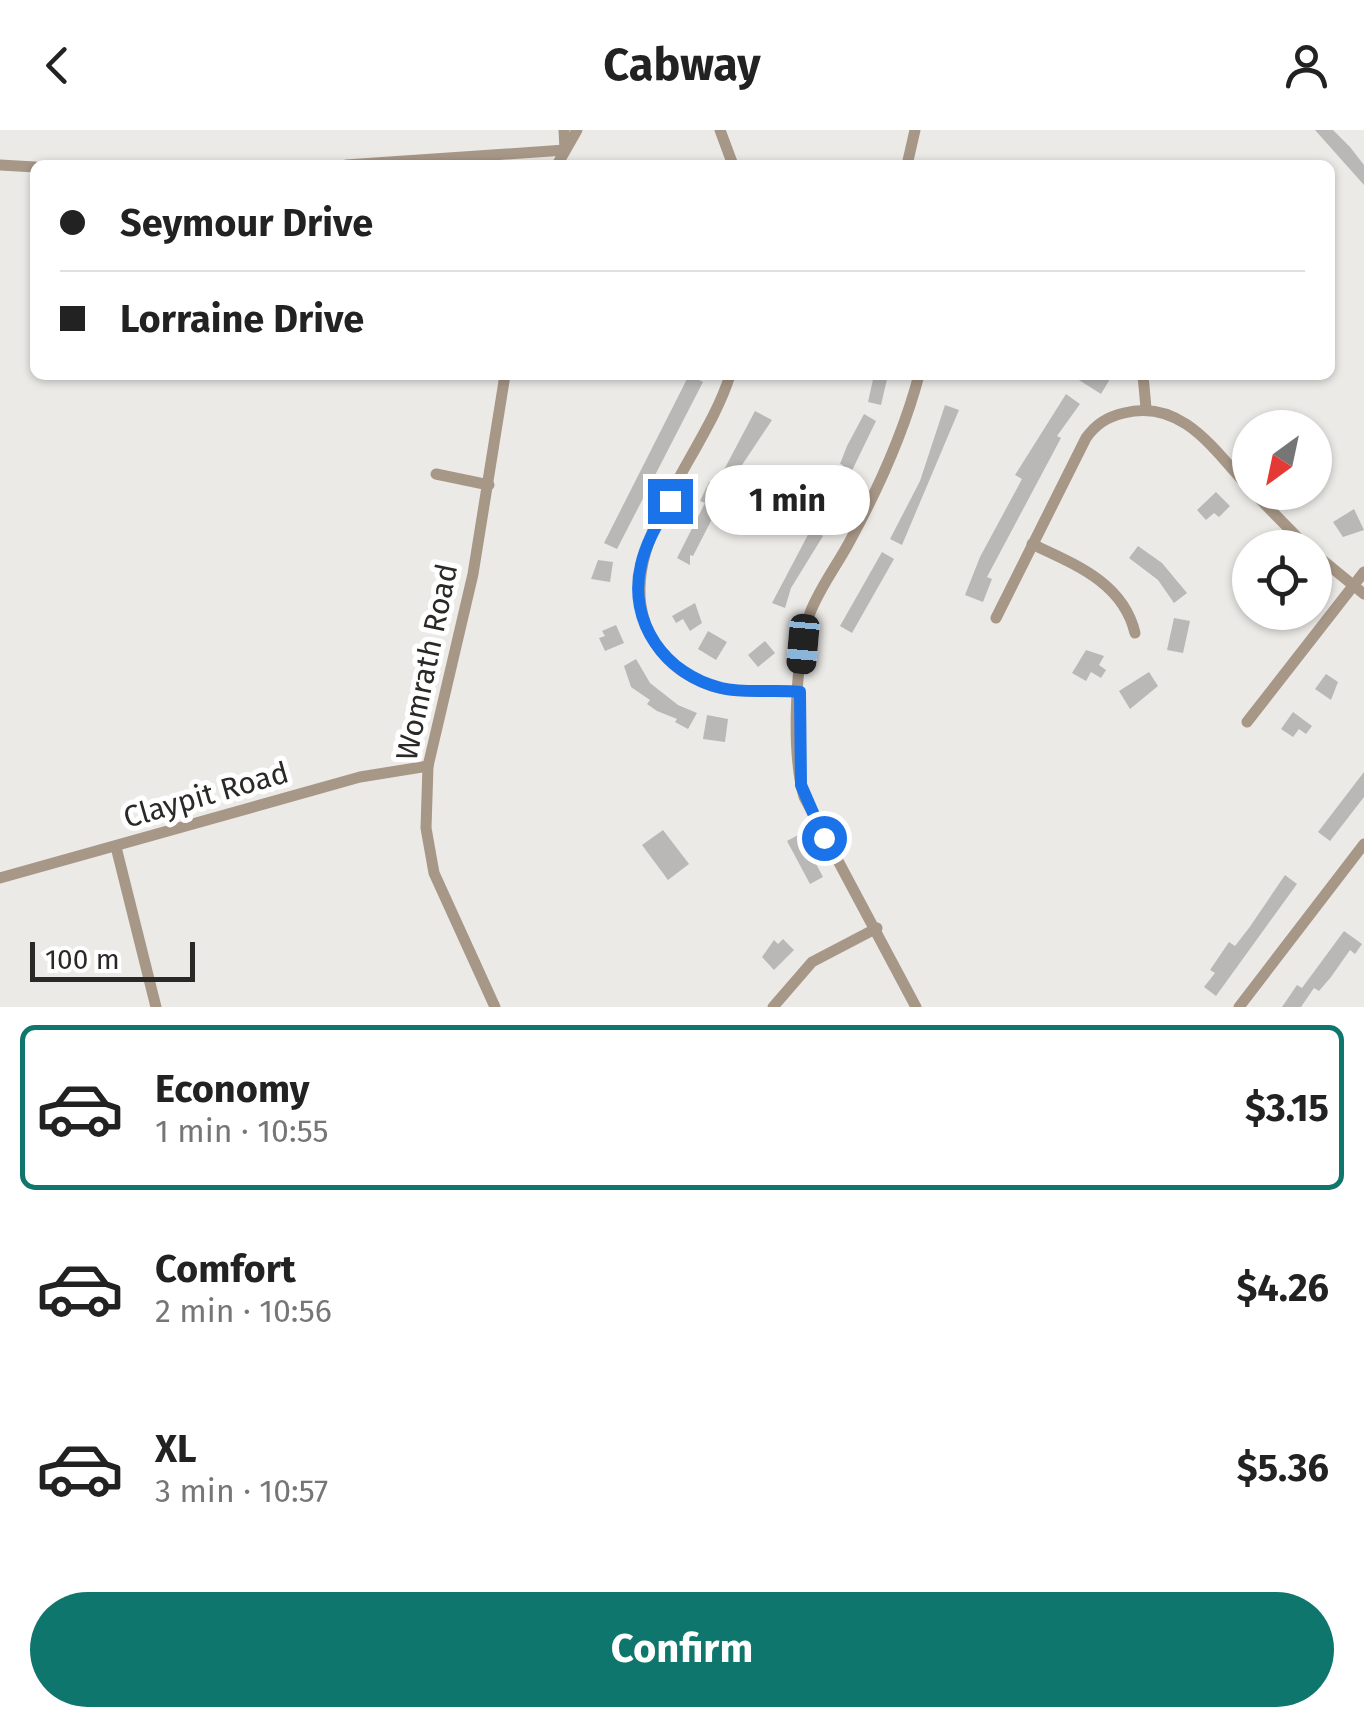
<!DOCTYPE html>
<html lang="en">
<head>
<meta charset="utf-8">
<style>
  :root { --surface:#fff; --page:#f2f2f2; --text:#222; --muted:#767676; --line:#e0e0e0; --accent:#0f766e }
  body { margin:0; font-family:"Fira Sans",sans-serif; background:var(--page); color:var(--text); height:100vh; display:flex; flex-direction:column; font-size:38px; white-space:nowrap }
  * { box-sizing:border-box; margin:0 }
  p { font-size:32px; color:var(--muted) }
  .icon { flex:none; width:55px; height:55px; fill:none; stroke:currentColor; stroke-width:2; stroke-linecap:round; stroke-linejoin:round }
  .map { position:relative; height:877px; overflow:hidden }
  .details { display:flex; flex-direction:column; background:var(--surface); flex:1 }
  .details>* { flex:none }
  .top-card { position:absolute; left:30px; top:30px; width:1305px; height:220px; border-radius:15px; box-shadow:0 2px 8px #0004; display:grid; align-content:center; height:220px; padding:0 30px; background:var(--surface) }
  .needle { width:65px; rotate:213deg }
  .tools { position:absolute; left:1232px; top:280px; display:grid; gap:20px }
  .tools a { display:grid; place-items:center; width:100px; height:100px; border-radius:50%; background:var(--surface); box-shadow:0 2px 8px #0004; font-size:50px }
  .scale { position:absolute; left:30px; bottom:25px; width:165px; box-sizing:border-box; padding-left:10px; border:5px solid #292928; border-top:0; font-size:28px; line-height:35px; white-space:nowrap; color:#292928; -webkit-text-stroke:8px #fff; paint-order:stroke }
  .end { position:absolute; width:45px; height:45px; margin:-22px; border:12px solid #1a73e8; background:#fff; box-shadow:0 0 0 5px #fff }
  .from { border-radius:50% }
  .bubble { position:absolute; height:70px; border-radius:35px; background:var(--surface); box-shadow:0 2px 8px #0004; font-size:32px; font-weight:700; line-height:70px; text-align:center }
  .car { position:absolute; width:30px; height:60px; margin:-30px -15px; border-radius:12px; box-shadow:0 0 8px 2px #0007; background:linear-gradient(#222 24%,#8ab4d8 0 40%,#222 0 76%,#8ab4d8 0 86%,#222 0) }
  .top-card b { display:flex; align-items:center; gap:35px; height:95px; font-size:38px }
  .top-card b+b { border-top:2px solid var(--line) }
  .top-card i { width:25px; height:25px; background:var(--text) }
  ul { padding:18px 0 0; list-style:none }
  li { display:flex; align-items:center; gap:30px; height:165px; margin:0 20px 15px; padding:0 10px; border:5px solid transparent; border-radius:15px }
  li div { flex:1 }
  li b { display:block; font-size:38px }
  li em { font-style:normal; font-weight:700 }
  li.on { border-color:var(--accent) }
  li>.icon { width:90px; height:90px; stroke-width:1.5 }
  .primary-button { display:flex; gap:20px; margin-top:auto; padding:20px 30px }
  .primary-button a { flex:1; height:115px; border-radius:60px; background:var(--accent); color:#fff; font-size:40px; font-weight:700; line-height:115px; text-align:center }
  header { display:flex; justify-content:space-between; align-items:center; height:130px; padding:0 30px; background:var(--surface); font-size:45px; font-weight:700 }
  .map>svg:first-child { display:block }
  .building { fill:#bab8b6 }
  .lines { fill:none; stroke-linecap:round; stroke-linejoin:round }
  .minor { stroke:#a79787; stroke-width:11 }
  .route { stroke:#1a73e8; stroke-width:12 }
  .labels { text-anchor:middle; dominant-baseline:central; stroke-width:10; stroke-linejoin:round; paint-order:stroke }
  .street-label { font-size:30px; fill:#292928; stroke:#fff }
</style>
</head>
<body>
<header><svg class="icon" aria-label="back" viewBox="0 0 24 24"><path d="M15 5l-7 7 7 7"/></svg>Cabway<svg class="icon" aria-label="person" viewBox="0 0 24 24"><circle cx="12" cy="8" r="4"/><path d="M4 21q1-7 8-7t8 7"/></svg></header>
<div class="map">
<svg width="1364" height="877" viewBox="0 0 1364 877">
  <rect width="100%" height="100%" fill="#eceae7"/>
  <!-- building -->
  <g class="building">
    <polygon points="1315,0 1333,0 1350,17 1364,35 1364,55"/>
    <polygon points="689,245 703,252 617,419 604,413"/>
    <polygon points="874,245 888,245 881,275 868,272"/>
    <polygon points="1071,245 1103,245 1110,249 1101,264"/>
    <polygon points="1066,264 1080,274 1057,306 1061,308 987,447 992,449 983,472 965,465 980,427 1022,349 1015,345"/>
    <polygon points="945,275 959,280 902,415 890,409 920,351"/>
    <polygon points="755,281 772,290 732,350 693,426 690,425 690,435 677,428 705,373 700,371 709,352 716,355"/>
    <polygon points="864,284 876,291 828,390 816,383 843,335 840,334 847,316"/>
    <polygon points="1216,362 1230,376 1219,387 1214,383 1206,390 1197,380"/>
    <polygon points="1354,379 1364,400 1343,407 1333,392"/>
    <polygon points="811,399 823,406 791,458 785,478 772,473"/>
    <polygon points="1138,416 1162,433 1187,463 1174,473 1158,450 1129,428"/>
    <polygon points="882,422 894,429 852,503 840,496"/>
    <polygon points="598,430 613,432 610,452 591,449"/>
    <polygon points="695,473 702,493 690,501 683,489 676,493 672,486"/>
    <polygon points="1174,488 1190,491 1183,523 1167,520"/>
    <polygon points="616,495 624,513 605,521 599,508 605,506 602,501"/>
    <polygon points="708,501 727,512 716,530 698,519"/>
    <polygon points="765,511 775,523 758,537 748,525"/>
    <polygon points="1086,520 1104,526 1099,535 1106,540 1101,548 1091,542 1086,551 1072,543"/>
    <polygon points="636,529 650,553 678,575 697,583 688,599 675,592 677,589 657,581 647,574 650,570 631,557 624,536"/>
    <polygon points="1149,542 1158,556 1130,579 1119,561"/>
    <polygon points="1326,544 1338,552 1331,570 1315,559"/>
    <polygon points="1293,582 1312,596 1306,604 1299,599 1293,607 1281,599"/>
    <polygon points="707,585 728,589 725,612 703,609"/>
    <polygon points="1364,642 1364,667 1330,711 1318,702"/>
    <polygon points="663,700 689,734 668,750 642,715"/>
    <polygon points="800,704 823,747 810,754 787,711"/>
    <polygon points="1285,745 1297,754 1216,866 1204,857 1215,843 1210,840 1229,812 1235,816 1249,798"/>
    <polygon points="1344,801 1362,814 1355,824 1350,820 1331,847 1319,861 1314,858 1301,877 1282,877 1297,855 1302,858"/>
    <polygon points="783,809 794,820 774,840 762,827 774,810 778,814"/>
  </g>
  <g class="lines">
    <!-- minor -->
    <g class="minor">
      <polyline points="564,0 565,20"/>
      <polyline points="720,0 733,35"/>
      <polyline points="0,35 35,37"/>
      <polyline points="346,35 565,20"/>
      <polyline points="557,35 577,0"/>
      <polyline points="907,35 915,0"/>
      <path d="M730,245C706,326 601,429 655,513C669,536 690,549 715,557C742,564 772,559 799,562"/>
      <polyline points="1143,245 1146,278"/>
      <polyline points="436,344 489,355"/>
      <polyline points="1253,362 1308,418"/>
      <path d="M1032,414C1074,434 1123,452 1135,503"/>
      <polyline points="1315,424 1364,464"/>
      <path d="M996,488L1086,308C1096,294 1107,287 1124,283C1182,268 1215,321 1250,359"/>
      <polyline points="1247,592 1364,442"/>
      <polyline points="116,717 156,877"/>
      <polyline points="0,748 360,647 428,636"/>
      <polyline points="495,877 434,743 426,698 428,636 473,444 505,245"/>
      <polyline points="773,877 812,832 877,798"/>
      <path d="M916,877L804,667C791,622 795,528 810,483C820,457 838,434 851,409C879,357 904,302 919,245"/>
      <polyline points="1239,877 1364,714"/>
    </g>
  </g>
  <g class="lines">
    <!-- route -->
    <path class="route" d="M670,371C659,391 646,412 641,435C627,492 666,545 721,558C746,564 774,559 800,562L801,655L824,708"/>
  </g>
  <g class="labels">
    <!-- street labels -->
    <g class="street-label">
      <text transform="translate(427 532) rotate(-78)">Womrath Road</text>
      <text transform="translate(206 665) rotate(-16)">Claypit Road</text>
    </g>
  </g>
</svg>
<div class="tools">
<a><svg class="needle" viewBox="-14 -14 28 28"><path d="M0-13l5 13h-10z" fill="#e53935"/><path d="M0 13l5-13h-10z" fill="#767676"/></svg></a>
<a><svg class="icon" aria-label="locate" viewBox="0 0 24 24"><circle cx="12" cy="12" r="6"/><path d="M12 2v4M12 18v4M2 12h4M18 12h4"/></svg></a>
</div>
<div class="scale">100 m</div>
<i class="end from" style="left:824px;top:708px"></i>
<i class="end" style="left:670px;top:371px"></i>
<div class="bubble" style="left:705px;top:335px;width:165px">1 min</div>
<i class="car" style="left:803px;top:514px;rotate:185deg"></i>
<div class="top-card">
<b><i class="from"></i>Seymour Drive</b>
<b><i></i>Lorraine Drive</b>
</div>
</div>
<section class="details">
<ul>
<li class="on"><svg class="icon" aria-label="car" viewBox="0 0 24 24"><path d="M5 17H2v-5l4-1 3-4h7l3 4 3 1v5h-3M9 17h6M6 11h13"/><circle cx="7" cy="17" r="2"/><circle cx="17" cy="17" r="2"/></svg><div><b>Economy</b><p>1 min · 10:55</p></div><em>$3.15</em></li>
<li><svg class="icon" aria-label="car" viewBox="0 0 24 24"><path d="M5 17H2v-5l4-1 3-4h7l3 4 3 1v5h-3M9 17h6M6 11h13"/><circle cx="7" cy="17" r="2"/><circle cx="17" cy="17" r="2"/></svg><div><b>Comfort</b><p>2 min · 10:56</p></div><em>$4.26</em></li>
<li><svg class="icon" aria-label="car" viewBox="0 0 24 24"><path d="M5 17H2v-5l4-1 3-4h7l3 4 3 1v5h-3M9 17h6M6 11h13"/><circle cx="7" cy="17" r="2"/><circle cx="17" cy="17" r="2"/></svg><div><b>XL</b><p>3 min · 10:57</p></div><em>$5.36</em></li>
</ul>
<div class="primary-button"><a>Confirm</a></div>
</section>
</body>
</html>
